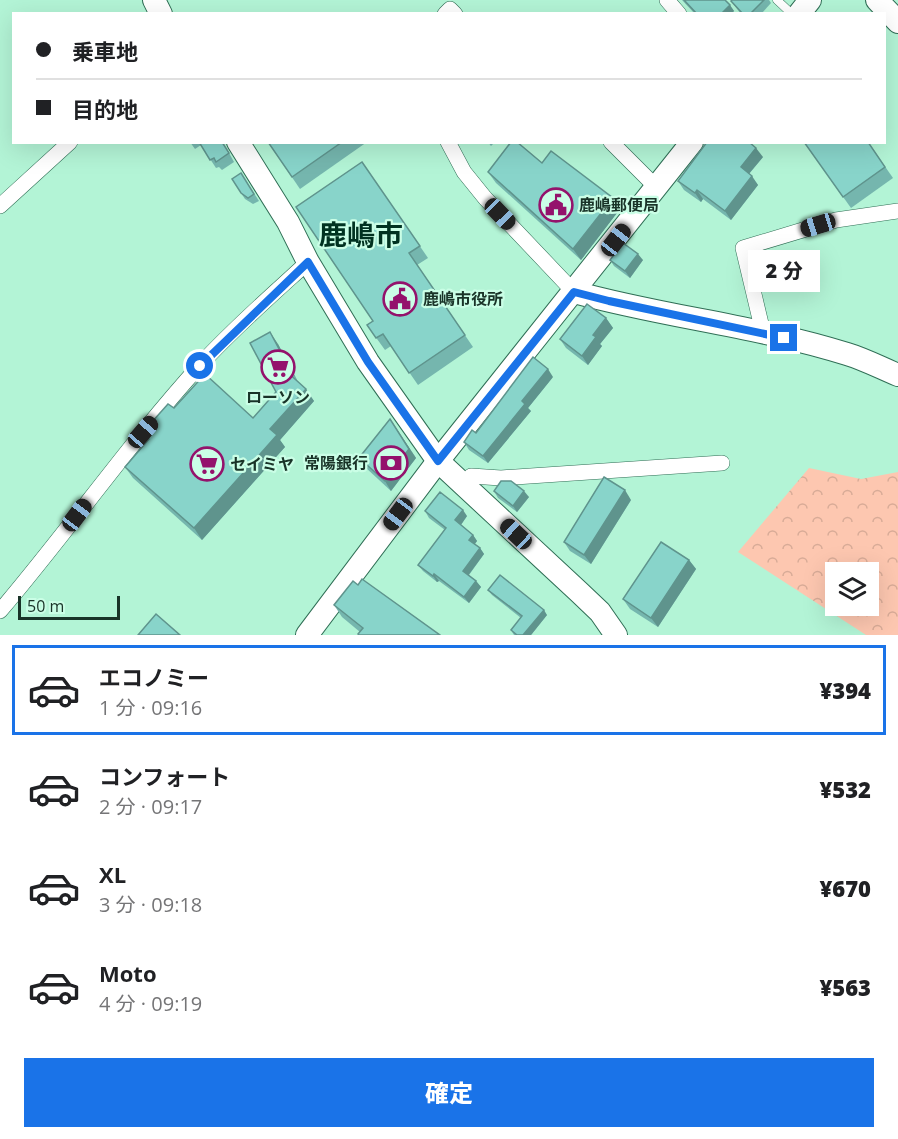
<!DOCTYPE html>
<html lang="ja">
<head>
<meta charset="utf-8">
<style>
  :root { --surface:#fff; --page:#f2f2f2; --text:#202124; --muted:#757577; --line:#e0e0e0; --accent:#1a73e8 }
  body { margin:0; font-family:"Open Sans","Noto Sans JP",sans-serif; background:var(--page); color:var(--text); height:100vh; display:flex; flex-direction:column; font-size:22px; white-space:nowrap }
  * { box-sizing:border-box; margin:0 }
  p { font-size:20px; color:var(--muted) }
  .icon { flex:none; width:33px; height:33px; fill:none; stroke:currentColor; stroke-width:2; stroke-linecap:round; stroke-linejoin:round }
  .map { position:relative; height:635px; overflow:hidden }
  .drawer { display:flex; flex-direction:column; background:var(--surface); flex:1 }
  .drawer>* { flex:none }
  .hud { position:absolute; left:12px; top:12px; width:874px; height:132px; border-radius:0px; box-shadow:0 6px 24px #0002; display:grid; align-content:center; height:132px; padding:0 24px; background:var(--surface) }
  .tools { position:absolute; left:825px; top:562px; display:grid; gap:12px }
  .tools a { display:grid; place-items:center; width:54px; height:54px; border-radius:0px; background:var(--surface); box-shadow:0 6px 24px #0002; font-size:30px }
  .scale { position:absolute; left:18px; bottom:15px; width:102px; box-sizing:border-box; padding-left:6px; border:3px solid #193328; border-top:0; font-size:16px; line-height:21px; white-space:nowrap; color:#193328; -webkit-text-stroke:4px #cafee6; paint-order:stroke }
  .end { position:absolute; width:27px; height:27px; margin:-14px; border:8px solid #1a73e8; background:#fff; box-shadow:0 0 0 3px #fff }
  .from { border-radius:50% }
  .bubble { position:absolute; height:42px; border-radius:0px; background:var(--surface); box-shadow:0 6px 24px #0002; font-size:20px; font-weight:800; line-height:42px; text-align:center }
  .car { position:absolute; width:18px; height:36px; margin:-18px -9px; border-radius:8px; box-shadow:0 0 4px 2px #0007; background:linear-gradient(#222 24%,#8ab4d8 0 40%,#222 0 76%,#8ab4d8 0 86%,#222 0) }
  .hud b { display:flex; align-items:center; gap:21px; height:57px; font-size:22px }
  .hud b+b { border-top:2px solid var(--line) }
  .hud i { width:15px; height:15px; background:var(--text) }
  ul { padding:10px 0 0; list-style:none }
  li { display:flex; align-items:center; gap:18px; height:90px; margin:0 12px 9px; padding:0 12px; border:3px solid transparent; border-radius:0px }
  li div { flex:1 }
  li b { display:block; font-size:22px }
  li em { font-style:normal; font-weight:800 }
  li.active { border-color:var(--accent) }
  li>.icon { width:54px; height:54px; stroke-width:1.5 }
  .button { display:flex; gap:12px; margin-top:auto; padding:12px 24px }
  .button a { flex:1; height:69px; border-radius:0px; background:var(--accent); color:#fff; font-size:24px; font-weight:800; line-height:69px; text-align:center }
  .map>svg:first-child { display:block }
  .forest { fill:url(#forest-crowns); fill-rule:evenodd }
  .lines { fill:none; stroke-linecap:round; stroke-linejoin:round }
  .lane-casing { stroke:#2f6e55; stroke-width:9 }
  .street-casing { stroke:#2f6e55; stroke-width:16 }
  .secondary-casing { stroke:#2f6e55; stroke-width:24 }
  .lane { stroke:#fff; stroke-width:8 }
  .street { stroke:#fff; stroke-width:15 }
  .secondary { stroke:#fff; stroke-width:22 }
  .wall { fill:#75b6ae }
  .shaded-wall { fill:#5f948d }
  .building { fill:#88d4ca; stroke:#5f948d; stroke-width:1.5 }
  .route { stroke:#1a73e8; stroke-width:8 }
  .labels { text-anchor:middle; dominant-baseline:central; stroke-width:4.5; stroke-linejoin:round; paint-order:stroke }
  .poi-label { font-size:16px; font-weight:bold; fill:#193328; stroke:#cafee6; text-anchor:start }
  .town-label { font-size:28px; font-weight:bold; fill:#003221; stroke:#cafee6 }
</style>
</head>
<body>
<div class="map">
<svg width="898" height="635" viewBox="0 0 898 635">
  <defs>
    <pattern id="forest-crowns" width="20" height="18" patternUnits="userSpaceOnUse" patternTransform="scale(1.5)"><rect width="20" height="18" fill="#fdc7b0"/><path d="M2 6a3 3 0 1 1 6 0M12 15a3 3 0 1 1 6 0" fill="none" stroke="#d8ab97"/></pattern>
  </defs>
  <rect width="100%" height="100%" fill="#b3f4d6"/>
  <!-- forest -->
  <path class="forest" d="M809,468L861,479L898,472V635H866L738,552ZM836,573H868V606H836Z"/>
  <g class="lines">
    <defs>
      <polyline id="lane" points="777,0 792,14"/>
      <g id="street">
        <polyline points="667,0 679,14"/>
        <polyline points="445,14 450,9 455,14"/>
        <polyline points="448,142 464,172 485,198 574,292"/>
        <polyline points="611,142 657,188"/>
        <polyline points="0,206 70,142"/>
        <polyline points="763,332 743,248 836,220 898,211"/>
        <polyline points="471,476 501,478 722,463"/>
        <path d="M0,611C69,530 130,442 202,363C233,329 273,294 308,262"/>
      </g>
      <g id="secondary">
        <polyline points="154,0 161,14"/>
        <polyline points="877,0 898,22"/>
        <polyline points="799,14 810,0"/>
        <polyline points="238,142 288,222 308,262 368,362 438,461 579,592 600,612 616,635"/>
        <path d="M574,292C664,317 758,326 847,354C864,359 881,368 898,375"/>
        <polyline points="307,635 438,461 692,142"/>
      </g>
    </defs>
    <!-- lane casing -->
    <use href="#lane" class="lane-casing"/>
    <!-- street casing -->
    <use href="#street" class="street-casing"/>
    <!-- secondary casing -->
    <use href="#secondary" class="secondary-casing"/>
    <!-- lane -->
    <use href="#lane" class="lane"/>
    <!-- street -->
    <use href="#street" class="street"/>
    <!-- secondary -->
    <use href="#secondary" class="secondary"/>
  </g>
  <!-- wall -->
  <g class="wall">
    <polygon points="682,0 725,0 734,11 731,14 695,14"/>
    <polygon points="732,0 769,0 771,3 761,14 741,14 731,1"/>
    <polygon points="190,142 223,142 234,162 222,170 219,167 216,168 201,145 195,149"/>
    <polygon points="268,142 367,142 300,189"/>
    <polygon points="488,142 495,142 491,146"/>
    <polygon points="804,142 868,142 893,178 851,208"/>
    <polygon points="763,157 749,174 758,185 731,220 703,199 701,202 684,190 678,181"/>
    <polygon points="362,162 428,258 417,265 473,347 418,385 391,346 385,350 367,325 373,321"/>
    <polygon points="542,163 620,209 581,260 496,183 488,172"/>
    <polygon points="241,173 259,201 253,204 245,199 241,193"/>
    <polygon points="610,260 643,260 630,278 614,266"/>
    <polygon points="606,318 613,328 600,344 602,346 588,365 566,348 560,339"/>
    <polygon points="278,344 297,380 296,380 314,401 280,440 285,447 202,540 133,478 125,467 148,440 143,432 174,408 253,418 276,392"/>
    <polygon points="553,377 528,408 531,411 488,463 469,450 464,442"/>
    <polygon points="390,419 416,458 391,491 365,467 359,458"/>
    <polygon points="494,491 529,497 517,512 498,498"/>
    <polygon points="631,500 591,564 570,551 564,542"/>
    <polygon points="425,511 467,516 461,525 473,535 477,541 475,544 480,548 484,554 469,575 476,581 481,587 469,603 439,581 437,582 423,571 418,565 445,530 429,518"/>
    <polygon points="689,560 696,569 658,627 630,609 623,599"/>
    <polygon points="358,585 440,635 360,632 342,617 334,605"/>
    <polygon points="488,590 547,615 531,635 514,635 511,630 521,618 492,595"/>
  </g>
  <!-- shaded-wall -->
  <g class="shaded-wall">
    <polygon points="730,5 734,11 731,14 721,14"/>
    <polygon points="756,148 763,157 747,176 741,167"/>
    <polygon points="752,176 758,185 731,220 725,211"/>
    <polygon points="697,190 703,199 701,202 695,193"/>
    <polygon points="613,198 620,209 581,260 573,249"/>
    <polygon points="638,254 643,260 630,278 625,271"/>
    <polygon points="606,318 613,328 600,344 602,346 588,365 582,356 593,335"/>
    <polygon points="270,332 278,344 297,380 289,368"/>
    <polygon points="548,369 553,377 528,408 531,411 488,463 483,456 522,401"/>
    <polygon points="306,389 314,401 280,440 285,447 202,540 194,528 270,429"/>
    <polygon points="390,419 416,458 391,491 385,481"/>
    <polygon points="625,490 631,500 591,564 584,555"/>
    <polygon points="524,491 529,497 517,512 513,506"/>
    <polygon points="463,510 467,516 460,526 455,520"/>
    <polygon points="473,535 477,541 473,546 469,540"/>
    <polygon points="480,548 484,554 467,577 463,571"/>
    <polygon points="689,560 696,569 658,627 651,618"/>
    <polygon points="434,574 439,581 437,582 433,576"/>
    <polygon points="476,581 481,587 469,603 464,597"/>
    <polygon points="544,610 547,615 531,635 523,635"/>
  </g>
  <!-- building -->
  <g class="building">
    <polygon points="684,0 725,0 730,5 721,14 697,14"/>
    <polygon points="732,0 764,0 750,14 743,14 731,1"/>
    <polygon points="199,142 222,142 229,153 216,162 214,158 210,160"/>
    <polygon points="268,142 342,142 292,177"/>
    <polygon points="511,142 517,142 542,163 551,151 613,198 573,249 488,172"/>
    <polygon points="707,142 749,142 756,148 741,167 752,176 725,211 697,190 695,193 678,181"/>
    <polygon points="804,142 868,142 885,167 843,197"/>
    <polygon points="362,162 420,246 409,253 465,335 409,373 383,334 376,338 367,325 373,321 296,207"/>
    <polygon points="241,173 254,194 248,198 241,193 232,179"/>
    <polygon points="623,243 638,254 625,271 610,260"/>
    <polygon points="587,304 606,318 593,335 596,337 582,356 560,339"/>
    <polygon points="270,332 289,368 285,370 306,389 270,429 277,435 194,528 125,467 149,439 143,432 168,404 174,408 205,374 253,418 276,392 250,343"/>
    <polygon points="533,357 548,369 522,401 525,404 483,456 464,442 472,430 476,433"/>
    <polygon points="390,419 409,449 385,481 359,458"/>
    <polygon points="604,477 625,490 584,555 564,542"/>
    <polygon points="501,481 511,481 524,491 513,506 494,491"/>
    <polygon points="440,492 463,510 455,520 473,535 469,540 480,548 463,571 476,581 464,597 434,574 433,576 418,565 446,528 425,511"/>
    <polygon points="661,542 689,560 651,618 623,599"/>
    <polygon points="500,575 544,610 523,635 517,635 511,630 522,616 488,590"/>
    <polygon points="362,579 440,635 359,635 358,634 363,628 334,605 353,581 358,585"/>
    <polygon points="156,614 180,635 138,635"/>
  </g>
  <g class="lines">
    <!-- route -->
    <polyline class="route" points="200,366 308,262 368,362 438,461 574,292 609,301 784,338"/>
  </g>
  <!-- icons -->
  <defs>
    <symbol id="civic-ring" viewBox="-11 -11 22 22"><circle r="9.5" fill="#cafee6" stroke="#94126c" stroke-width="1.5"/><path d="M-.6-6.5H3V-4.5H.6V-3L4-1V1h2V6H-6V1h2V-1L-.6-3ZM-1.2 2.5V6h2.4V2.5Z" fill="#94126c"/></symbol>
    <symbol id="supermarket-ring" viewBox="-11 -11 22 22"><circle r="9.5" fill="#cafee6" stroke="#94126c" stroke-width="1.5"/><path d="M-6-5.5h2.5l.6 2H6L4.5 2H-2.5L-4.4-4H-6ZM-1.5 3.2a1.3 1.3 0 1 0 .1 0ZM3 3.2a1.3 1.3 0 1 0 .1 0Z" fill="#94126c"/></symbol>
    <symbol id="bank-ring" viewBox="-11 -11 22 22"><circle r="9.5" fill="#cafee6" stroke="#94126c" stroke-width="1.5"/><path d="M-6-4H6V4H-6ZM0-2.3a2.3 2.3 0 1 0 0 4.6a2.3 2.3 0 1 0 0-4.6Z" fill="#94126c"/></symbol>
  </defs>
  <g fill-rule="evenodd">
    <use href="#civic-ring" x="537" y="186" width="38" height="38"/>
    <use href="#civic-ring" x="381" y="280" width="38" height="38"/>
    <use href="#supermarket-ring" x="259" y="348" width="38" height="38"/>
    <use href="#bank-ring" x="372" y="444" width="38" height="38"/>
    <use href="#supermarket-ring" x="188" y="445" width="38" height="38"/>
  </g>
  <g class="labels">
    <!-- poi labels -->
    <g class="poi-label">
      <text x="579" y="205">鹿嶋郵便局</text>
      <text x="423" y="299">鹿嶋市役所</text>
      <text x="278" y="397" text-anchor="middle">ローソン</text>
      <text x="368" y="463" text-anchor="end">常陽銀行</text>
      <text x="230" y="464">セイミヤ</text>
    </g>
    <!-- town labels -->
    <g class="town-label">
      <text x="361" y="234">鹿嶋市</text>
    </g>
  </g>
</svg>
<div class="tools">
<a><svg class="icon" aria-label="layers" viewBox="0 0 24 24"><path d="M12 4l9 5-9 5-9-5zM3 14l9 5 9-5"/></svg></a>
</div>
<div class="scale">50 m</div>
<i class="end from" style="left:200px;top:366px"></i>
<i class="end" style="left:784px;top:338px"></i>
<div class="bubble" style="left:748px;top:250px;width:72px">2 分</div>
<i class="car" style="left:500px;top:214px;rotate:136deg"></i>
<i class="car" style="left:818px;top:225px;rotate:253deg"></i>
<i class="car" style="left:616px;top:240px;rotate:38deg"></i>
<i class="car" style="left:143px;top:432px;rotate:41deg"></i>
<i class="car" style="left:398px;top:514px;rotate:217deg"></i>
<i class="car" style="left:77px;top:515px;rotate:37deg"></i>
<i class="car" style="left:516px;top:534px;rotate:313deg"></i>
<div class="hud">
<b><i class="from"></i>乗車地</b>
<b><i></i>目的地</b>
</div>
</div>
<section class="drawer">
<ul>
<li class="active"><svg class="icon" aria-label="car" viewBox="0 0 24 24"><path d="M5 17H2v-5l4-1 3-4h7l3 4 3 1v5h-3M9 17h6M6 11h13"/><circle cx="7" cy="17" r="2"/><circle cx="17" cy="17" r="2"/></svg><div><b>エコノミー</b><p>1 分 · 09:16</p></div><em>¥394</em></li>
<li><svg class="icon" aria-label="car" viewBox="0 0 24 24"><path d="M5 17H2v-5l4-1 3-4h7l3 4 3 1v5h-3M9 17h6M6 11h13"/><circle cx="7" cy="17" r="2"/><circle cx="17" cy="17" r="2"/></svg><div><b>コンフォート</b><p>2 分 · 09:17</p></div><em>¥532</em></li>
<li><svg class="icon" aria-label="car" viewBox="0 0 24 24"><path d="M5 17H2v-5l4-1 3-4h7l3 4 3 1v5h-3M9 17h6M6 11h13"/><circle cx="7" cy="17" r="2"/><circle cx="17" cy="17" r="2"/></svg><div><b>XL</b><p>3 分 · 09:18</p></div><em>¥670</em></li>
<li><svg class="icon" aria-label="car" viewBox="0 0 24 24"><path d="M5 17H2v-5l4-1 3-4h7l3 4 3 1v5h-3M9 17h6M6 11h13"/><circle cx="7" cy="17" r="2"/><circle cx="17" cy="17" r="2"/></svg><div><b>Moto</b><p>4 分 · 09:19</p></div><em>¥563</em></li>
</ul>
<div class="button"><a>確定</a></div>
</section>
</body>
</html>
